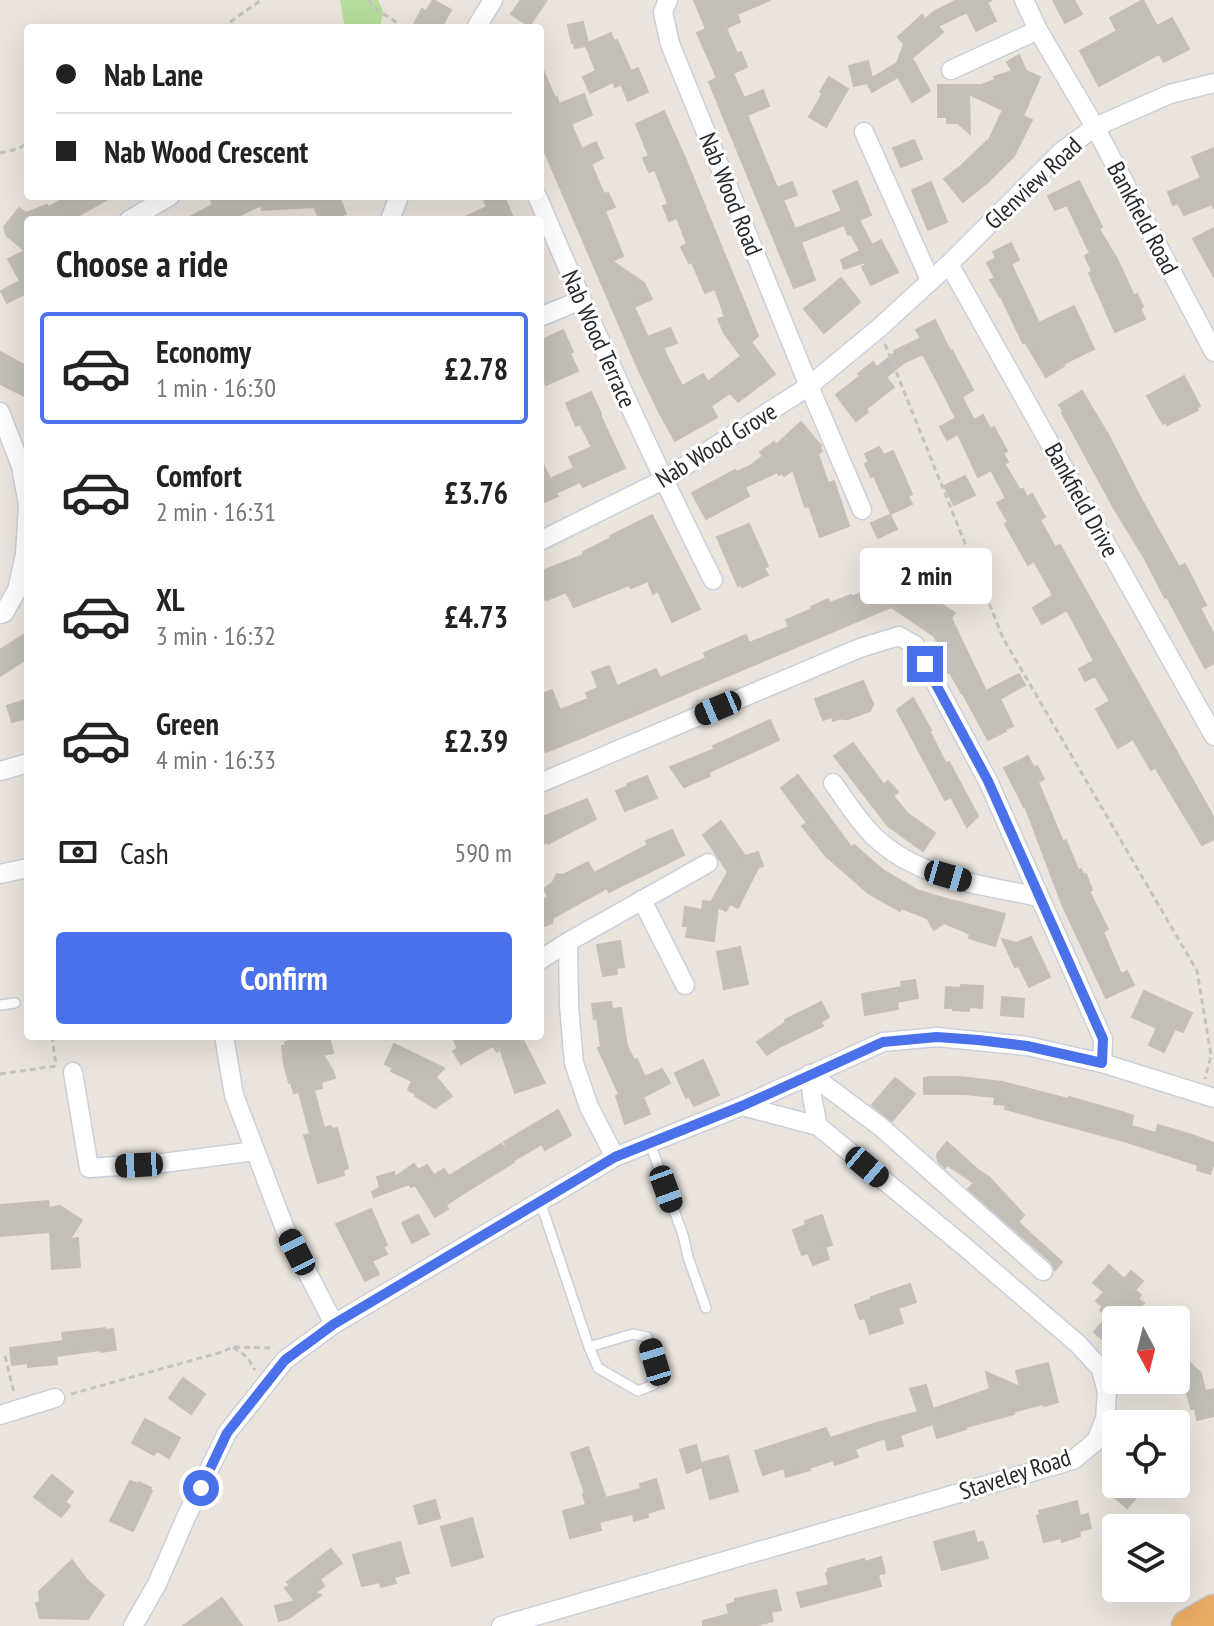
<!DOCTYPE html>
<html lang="en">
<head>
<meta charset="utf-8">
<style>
  :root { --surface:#fff; --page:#f6f6f6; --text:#222; --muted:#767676; --line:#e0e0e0; --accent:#4a70ea }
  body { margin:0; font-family:"PT Sans Narrow",sans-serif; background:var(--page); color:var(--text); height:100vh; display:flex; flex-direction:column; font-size:30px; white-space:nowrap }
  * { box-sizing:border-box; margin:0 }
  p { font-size:26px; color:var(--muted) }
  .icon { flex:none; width:44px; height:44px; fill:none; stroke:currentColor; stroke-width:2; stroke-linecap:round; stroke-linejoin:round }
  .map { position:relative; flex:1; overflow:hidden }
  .details { position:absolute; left:24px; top:216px; width:520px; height:824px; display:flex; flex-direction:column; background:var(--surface); border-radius:8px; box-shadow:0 8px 32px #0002 }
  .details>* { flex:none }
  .top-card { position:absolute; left:24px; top:24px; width:520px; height:176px; border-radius:8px; box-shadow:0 8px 32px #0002; display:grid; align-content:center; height:176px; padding:0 32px; background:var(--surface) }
  .needle { width:52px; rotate:173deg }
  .fabs { position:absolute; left:1102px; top:1306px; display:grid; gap:16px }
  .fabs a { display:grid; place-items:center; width:88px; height:88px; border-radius:8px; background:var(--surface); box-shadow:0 8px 32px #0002; font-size:40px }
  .end { position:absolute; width:36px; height:36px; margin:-18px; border:10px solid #4a70ea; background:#fff; box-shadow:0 0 0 4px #fff }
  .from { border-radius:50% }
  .bubble { position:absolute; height:56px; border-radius:8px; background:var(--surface); box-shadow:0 8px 32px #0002; font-size:26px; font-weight:800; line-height:56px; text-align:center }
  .car { position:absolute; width:24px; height:48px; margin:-24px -12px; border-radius:10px; box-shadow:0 0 6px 2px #0007; background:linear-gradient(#222 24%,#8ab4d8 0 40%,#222 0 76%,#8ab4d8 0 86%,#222 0) }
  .top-card b { display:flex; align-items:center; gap:28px; height:76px; font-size:30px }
  .top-card b+b { border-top:2px solid var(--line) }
  .top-card i { width:20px; height:20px; background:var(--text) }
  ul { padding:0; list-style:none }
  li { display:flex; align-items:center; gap:24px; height:112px; margin:0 16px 12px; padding:0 16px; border:4px solid transparent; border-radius:8px }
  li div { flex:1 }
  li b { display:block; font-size:30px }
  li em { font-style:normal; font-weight:800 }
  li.current { border-color:var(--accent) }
  li>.icon { width:72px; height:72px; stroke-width:1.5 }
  h2 { padding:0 32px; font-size:36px; line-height:96px }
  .pay { display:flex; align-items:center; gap:20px; height:88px; padding:0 32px; font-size:30px }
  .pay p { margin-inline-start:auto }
  .button { display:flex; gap:16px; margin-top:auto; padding:16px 32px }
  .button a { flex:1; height:92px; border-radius:8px; background:var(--accent); color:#fff; font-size:32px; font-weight:800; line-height:92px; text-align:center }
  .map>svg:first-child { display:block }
  .green { fill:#b6dd9d }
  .building { fill:#c3beb8; stroke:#c6bfb6; stroke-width:2 }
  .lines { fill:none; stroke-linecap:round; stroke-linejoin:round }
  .service-casing { stroke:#cbcfda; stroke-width:12 }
  .minor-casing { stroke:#cbcfda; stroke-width:21 }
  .trunk-casing { stroke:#c3c3c3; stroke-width:35 }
  .path { stroke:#c3c3c3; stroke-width:3; stroke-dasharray:6 4; stroke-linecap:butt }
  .service { stroke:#fff; stroke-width:9 }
  .minor { stroke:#fff; stroke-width:18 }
  .trunk { stroke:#eaac65; stroke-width:32 }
  .route { stroke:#4a70ea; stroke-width:10 }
  .labels { text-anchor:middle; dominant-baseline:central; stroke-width:6; stroke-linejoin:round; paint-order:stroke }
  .street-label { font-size:24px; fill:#292929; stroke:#fff }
</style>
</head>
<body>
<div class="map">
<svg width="1214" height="1626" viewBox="0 0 1214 1626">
  <rect width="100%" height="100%" fill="#eae4dd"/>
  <!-- green -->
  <polygon class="green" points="340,0 378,0 383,11 380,28 345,28"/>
  <!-- building -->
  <g class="building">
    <polygon points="433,0 451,10 441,28 412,28 422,9 426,11"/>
    <polygon points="521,0 547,0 529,26 511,14"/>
    <polygon points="694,0 770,0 737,14 740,22 726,28 737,54 741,52 747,67 733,73 744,98 763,90 769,106 747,115 777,188 792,182 797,195 783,200 795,229 842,211 833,191 857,181 871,215 859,220 872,245 881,240 898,272 871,285 862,267 866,265 865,262 844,269 841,260 860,251 851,234 848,235 844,225 801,242 815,280 794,288 709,82 717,78 697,33 706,29"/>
    <polygon points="957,0 992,0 987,2 996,21 976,31 967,12 938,26 943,32 912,58 930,91 912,102 898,77 872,92 867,83 854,86 849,66 868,61 872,78 897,63 904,44 898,37 922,15 925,19 935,11"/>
    <polygon points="1053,0 1074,0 1082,14 1065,23"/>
    <polygon points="1143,0 1157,26 1172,18 1189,49 1164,62 1159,54 1099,86 1080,51 1117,31 1110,18"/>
    <polygon points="583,22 588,43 611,33 614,41 617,40 631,71 638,68 648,92 628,101 621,84 615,87 613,82 590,93 583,77 596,71 586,46 575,48 574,43 572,43 568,25"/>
    <polygon points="1019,55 1026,71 1040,77 1023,116 1032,120 1014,156 988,182 963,202 944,179 960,167 987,141 988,142 1003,110 969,94 970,134 958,123 947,123 947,117 938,117 938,85 981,85 995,80 994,77 1012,71 1007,62"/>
    <polygon points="540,63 555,98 557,97 559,104 584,94 592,115 571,124 582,149 596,142 603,158 591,164 604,194 608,193 615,207 605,211 623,256 612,261 644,283 652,299 634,307 648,337 670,328 677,343 663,348 682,386 703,374 708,382 741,356 724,333 718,319 725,317 715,289 705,293 692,262 689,263 681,247 687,244 677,218 669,221 663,206 668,204 655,170 649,172 643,158 649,156 636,124 664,111 685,158 758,336 751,342 775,374 738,402 730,393 711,406 717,417 675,441 659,412 637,366 540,141"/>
    <polygon points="829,77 848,89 826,127 809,117 823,93 820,92"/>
    <polygon points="914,140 922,159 901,167 893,148"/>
    <polygon points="1214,148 1214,209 1212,204 1184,215 1178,203 1173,205 1168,192 1201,178 1192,157"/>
    <polygon points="1079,181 1102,227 1099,229 1117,259 1134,296 1137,294 1143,307 1140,308 1145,319 1115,332 1089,273 1092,271 1085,256 1090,253 1067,205 1055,210 1048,196"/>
    <polygon points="931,182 947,222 928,230 912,190"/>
    <polygon points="68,196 113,196 71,220 28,220 28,297 26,293 7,303 1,291 20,281 8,259 25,251 6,235 4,227 19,208 26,213 47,205 49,207"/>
    <polygon points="222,196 336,196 337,199 340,199 346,214 343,215 345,220 320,220 313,204 313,207 262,210 261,205 230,220 184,220 213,205 211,201"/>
    <polygon points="482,196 504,196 514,220 459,220 487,207"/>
    <polygon points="1214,228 1214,277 1193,239"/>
    <polygon points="1011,243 1019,260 1011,264 1039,323 1074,306 1094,349 1063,364 1064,366 1046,377 1025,342 1023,343 1001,297 1000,297 990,280 995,278 987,263 996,258 993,252"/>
    <polygon points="841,278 860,302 824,333 804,309"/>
    <polygon points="935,320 950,351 952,350 973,390 962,397 974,420 983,415 990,429 994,427 1007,451 1003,453 1008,462 1004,463 1020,490 1023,489 1027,497 1032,494 1045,517 1040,520 1055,547 1060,545 1209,809 1214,819 1214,839 1202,845 1155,767 1151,770 1133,739 1118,748 1096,709 1110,701 1095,676 1085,681 1079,669 1094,661 1067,610 1042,624 1033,608 1053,595 1034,561 1028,565 1005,524 1008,522 997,503 1006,498 991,470 978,477 958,434 947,440 940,427 956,418 923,354 905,362 886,377 894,387 866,409 868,412 856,421 836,395 860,376 858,374 873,362 877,367 895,353 894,351 921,338 916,330"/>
    <polygon points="563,330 573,352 570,353 578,371 546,385 541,373 545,371 540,361 540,341"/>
    <polygon points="0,352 28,367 28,398 0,384"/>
    <polygon points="1184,376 1200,406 1196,407 1198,410 1167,425 1166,422 1163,424 1147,396"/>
    <polygon points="1082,391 1110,438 1139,495 1179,567 1185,564 1206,605 1200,608 1214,635 1214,663 1205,668 1167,597 1165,598 1145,559 1115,510 1062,413 1063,411 1059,405"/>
    <polygon points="591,392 601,414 600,415 625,468 583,487 580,482 556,493 558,496 540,504 540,457 550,479 574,468 569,457 592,447 580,424 576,426 566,403"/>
    <polygon points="801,422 821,446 820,448 822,451 818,454 828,483 834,481 849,526 820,537 809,506 805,507 793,470 784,476 782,473 779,475 777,472 745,487 749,496 706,519 692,493 735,470 737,472 750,466 763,456 760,452 774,442 776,445"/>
    <polygon points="879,447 884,455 893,451 912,494 908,496 912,504 891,514 874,476 871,477 865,464 869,462 865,454"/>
    <polygon points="965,476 975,495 954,505 944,486"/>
    <polygon points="652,515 700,609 672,622 658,591 653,594 648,581 631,588 629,585 574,607 566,592 547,600 546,599 540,601 540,572 583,555 583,552 611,538 610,536"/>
    <polygon points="890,515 897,529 878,538 871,523"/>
    <polygon points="749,524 768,566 764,568 768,575 742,587 741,584 738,586 717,537"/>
    <polygon points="904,580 955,613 951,618 986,691 1019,674 1025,685 1000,699 1013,726 1005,729 1006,731 988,740 963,694 962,694 950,673 945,673 942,666 946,659 934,636 891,607 583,737 546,752 544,748 540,750 540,695 552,690 560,710 588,699 586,693 598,688 592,672 609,666 617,686 656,669 660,678 706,658 704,653 746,635 749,643 789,627 786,620 812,609 811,607 828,599 830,603 851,595 852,597 877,585 879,589 903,593"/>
    <polygon points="28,632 28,658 0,676 0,650"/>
    <polygon points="863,681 873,704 870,711 848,719 842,719 841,718 833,721 832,717 823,720 815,699"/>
    <polygon points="913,698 931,730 929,730 946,764 949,762 978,816 967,827 951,797 945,800 897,710"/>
    <polygon points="28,699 28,718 12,722 7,706"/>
    <polygon points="770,720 779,740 709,772 710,776 684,787 670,767 715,749 713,746"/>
    <polygon points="853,743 884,785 888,781 898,792 893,796 907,813 935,833 923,851 888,826 834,756"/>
    <polygon points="1028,756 1034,768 1037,766 1044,779 1038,782 1063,842 1066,840 1078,870 1081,869 1084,875 1086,874 1092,890 1089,891 1108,929 1103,932 1121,974 1127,971 1134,985 1106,998 1062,904 1025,806 1024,807 1004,768"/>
    <polygon points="798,775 852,848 854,845 883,870 917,890 950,900 958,904 955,901 1005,914 995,946 969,938 970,935 966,932 944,923 934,930 927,918 901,908 900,911 868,893 826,856 802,826 807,823 781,788"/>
    <polygon points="647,776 657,798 625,811 616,791 628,786 627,784"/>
    <polygon points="587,799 596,819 548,844 547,842 540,846 540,818"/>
    <polygon points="721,821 745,856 758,852 763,866 758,868 738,908 730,904 726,911 718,907 714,941 686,937 688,926 683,926 685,907 702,910 703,901 711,902 728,872 703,835"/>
    <polygon points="672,830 684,855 609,892 607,888 553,918 552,923 540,928 540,901 548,897 544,889 553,882 557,874 563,875 588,862 594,873 648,845 646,841"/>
    <polygon points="1031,937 1050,977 1029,987 1019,966 1015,967 1002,939 1016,943"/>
    <polygon points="620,941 624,967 616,968 617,974 603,976 597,945"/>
    <polygon points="740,947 748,984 724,989 717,952"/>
    <polygon points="915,980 918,998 897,1002 898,1009 865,1015 862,994 902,987 901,982"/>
    <polygon points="961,985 983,986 982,1008 969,1007 969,1011 953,1010 953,1008 945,1008 946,987 961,988"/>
    <polygon points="1144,991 1192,1013 1183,1032 1175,1029 1164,1052 1149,1045 1157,1028 1132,1017"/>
    <polygon points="1002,997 1024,999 1023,1017 1001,1015"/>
    <polygon points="611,1002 612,1009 621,1008 627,1046 634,1060 637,1059 645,1077 662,1069 670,1083 643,1097 650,1114 625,1124 616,1096 619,1094 598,1048 601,1047 597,1018 594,1019 592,1004"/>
    <polygon points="821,1002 829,1017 821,1022 823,1026 781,1046 767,1055 757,1042 786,1022 785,1020"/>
    <polygon points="312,1036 329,1036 333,1053 323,1055 333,1071 335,1078 321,1082 322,1088 314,1090 324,1128 331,1126 332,1129 337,1128 348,1168 343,1170 344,1175 318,1183 304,1135 310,1134 299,1092 294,1093 291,1083 289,1083 284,1064 282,1046 286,1045 285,1042"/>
    <polygon points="463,1036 521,1036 545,1083 515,1093 500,1049 497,1052 493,1046 461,1064 453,1051 458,1048 454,1041"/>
    <polygon points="394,1044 444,1068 436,1077 452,1096 435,1108 415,1096 416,1094 408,1090 412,1081 391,1071 393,1068 385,1064"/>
    <polygon points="703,1060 719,1095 694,1106 689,1096 686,1098 675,1073"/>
    <polygon points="931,1077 960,1077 1002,1082 1068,1099 1069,1097 1125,1113 1133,1116 1131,1126 1156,1133 1158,1125 1189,1134 1214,1143 1214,1162 1210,1174 1197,1170 1198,1165 1127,1142 1005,1109 1006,1105 994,1104 995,1097 965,1094 924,1094 924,1078"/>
    <polygon points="895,1078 915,1094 892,1121 872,1105"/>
    <polygon points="558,1110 571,1135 545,1150 542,1144 513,1161 514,1162 461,1195 446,1205 448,1209 435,1217 415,1185 411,1187 409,1184 374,1197 372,1192 380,1187 377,1177 394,1172 395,1177 414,1164 418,1170 427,1165 434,1175 444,1169 449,1176 501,1144 506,1148 507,1147 504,1142"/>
    <polygon points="947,1142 978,1170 989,1177 1024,1215 1018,1222 1062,1262 1055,1270 1051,1262 968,1189 974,1183 947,1165 945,1168 938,1161 937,1154"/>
    <polygon points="48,1201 49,1208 60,1206 82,1220 70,1239 78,1238 80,1267 52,1269 50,1232 0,1236 0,1205"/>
    <polygon points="371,1209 387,1245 383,1247 387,1254 372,1261 379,1274 365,1281 336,1224"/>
    <polygon points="418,1215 429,1234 412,1243 402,1223"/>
    <polygon points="822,1215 832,1245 825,1247 829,1259 813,1265 808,1253 802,1255 793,1230 806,1225 805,1221"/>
    <polygon points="1109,1265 1124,1279 1131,1271 1143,1281 1135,1290 1141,1295 1138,1299 1144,1303 1131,1318 1116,1304 1116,1335 1108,1344 1094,1332 1107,1317 1100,1310 1103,1307 1096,1301 1104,1292 1093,1283"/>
    <polygon points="910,1284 916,1302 898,1308 903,1323 870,1334 865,1318 860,1319 855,1305 872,1299 871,1297"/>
    <polygon points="105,1328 105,1330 113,1329 116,1350 101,1352 100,1350 56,1356 57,1364 28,1367 28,1363 12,1365 10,1348 63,1341 62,1333"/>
    <polygon points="1176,1350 1201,1373 1205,1391 1214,1389 1214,1416 1197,1420 1195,1408 1191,1409 1186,1389 1176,1379"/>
    <polygon points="1048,1363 1058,1402 1044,1406 1043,1404 1013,1412 1014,1414 966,1427 966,1429 937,1438 933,1424 900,1435 903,1446 888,1450 885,1438 855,1449 858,1457 835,1465 833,1460 809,1468 810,1470 786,1477 784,1468 763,1475 755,1451 826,1428 830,1438 880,1422 918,1412 910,1389 926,1385 933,1409 990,1389 986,1372 1020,1387 1016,1371"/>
    <polygon points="183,1378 205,1394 191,1414 169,1398"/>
    <polygon points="145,1419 180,1438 169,1458 157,1451 154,1455 132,1443"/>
    <polygon points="696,1445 701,1463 728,1456 738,1491 710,1499 702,1467 687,1473 680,1450"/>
    <polygon points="588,1447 606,1498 641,1489 640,1484 656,1479 664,1508 647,1513 648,1517 634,1521 633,1514 599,1522 601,1530 570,1538 563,1511 586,1505 583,1494 585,1493 571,1453"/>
    <polygon points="52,1475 73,1492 65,1502 70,1506 61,1517 34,1497"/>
    <polygon points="130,1481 138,1484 139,1482 151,1488 150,1490 152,1491 133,1531 110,1521"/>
    <polygon points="1123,1484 1148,1484 1127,1508 1113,1496"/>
    <polygon points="435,1500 440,1518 419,1524 414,1506"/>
    <polygon points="1077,1501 1080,1516 1088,1514 1091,1528 1079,1531 1080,1536 1062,1542 1061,1538 1044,1542 1037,1516 1040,1515 1039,1511"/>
    <polygon points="472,1518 483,1557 452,1566 441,1527"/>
    <polygon points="974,1531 977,1543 983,1542 988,1558 942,1570 934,1542"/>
    <polygon points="400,1542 409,1573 394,1577 396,1583 381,1587 380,1582 362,1586 353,1555"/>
    <polygon points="331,1549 342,1563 320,1579 324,1586 315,1593 321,1595 289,1618 279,1621 275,1606 295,1601 285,1588 290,1585 287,1582"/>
    <polygon points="881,1557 885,1573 878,1575 881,1586 801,1607 797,1593 829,1585 826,1573 829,1572 828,1569 864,1559 865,1562"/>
    <polygon points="72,1560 87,1580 104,1595 88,1619 40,1618 36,1603 40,1602 39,1592"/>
    <polygon points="776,1590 781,1610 771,1612 773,1621 755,1626 703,1626 703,1621 729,1614 727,1605 736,1602 735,1599"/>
    <polygon points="222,1598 242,1626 183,1626"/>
  </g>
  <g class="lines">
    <defs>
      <g id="service">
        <polyline points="0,1005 15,1003"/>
        <polyline points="650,1143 683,1235 688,1257 706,1308"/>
        <polyline points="540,1201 589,1347 598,1368 638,1391 653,1385 655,1362 647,1337 633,1334 589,1347"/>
      </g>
      <g id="minor">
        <polyline points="668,0 663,12 670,44 809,386 862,510"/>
        <polyline points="1024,0 1038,30 1095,127 1214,352"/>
        <polyline points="476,28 493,0"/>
        <polyline points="951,70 1038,30"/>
        <polyline points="864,132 930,280"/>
        <path d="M537,196C592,326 650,454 713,580"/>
        <polyline points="129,220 170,196"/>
        <polyline points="390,220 399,196"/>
        <polyline points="949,264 1214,736"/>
        <polyline points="540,317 581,300"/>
        <polyline points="0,412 21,466 28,505 25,555 17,590 4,613 0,614"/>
        <polyline points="540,541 663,480 809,386 879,328 949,264 1061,152 1095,127 1170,94 1214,83"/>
        <polyline points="0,771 28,763"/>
        <polyline points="540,783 860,648 899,636 915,645 988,781 1103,1039 1102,1063"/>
        <path d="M833,783C849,805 864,830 885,846C928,880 988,886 1039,897"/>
        <polyline points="0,874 28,868"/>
        <polyline points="642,900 685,985"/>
        <polyline points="568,942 569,1006 574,1063 589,1107 615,1157"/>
        <polyline points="540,960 568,942 708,863"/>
        <polyline points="224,1036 234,1095 285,1229 334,1324"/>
        <polyline points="73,1072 89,1168 163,1163 255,1151"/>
        <polyline points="810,1074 881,1127 1043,1271"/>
        <polyline points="742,1106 818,1126"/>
        <polyline points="0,1415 55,1398"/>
        <polyline points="133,1626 157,1584 187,1515 227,1433 285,1360 334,1324 615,1157 742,1106 883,1042 937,1037 1027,1046 1102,1063 1214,1098"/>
        <polyline points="501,1626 1073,1460 1096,1441 1105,1419 1107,1392 1101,1369 1078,1344 965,1247 818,1126 812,1097 810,1074"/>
      </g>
      <polyline id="trunk" points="1188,1626 1214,1611"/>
    </defs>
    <!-- service casing -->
    <use href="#service" class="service-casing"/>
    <!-- minor casing -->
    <use href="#minor" class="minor-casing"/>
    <!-- trunk casing -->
    <use href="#trunk" class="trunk-casing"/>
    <!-- path -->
    <g class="path">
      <polyline points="369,0 373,7 405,28"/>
      <polyline points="222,28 261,0"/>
      <path d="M0,153C10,151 21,149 28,142"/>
      <polyline points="885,344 1003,638 1197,971 1211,1055 1205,1079"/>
      <polyline points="52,1036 56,1066"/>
      <polyline points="0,1074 56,1066"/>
      <polyline points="233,1347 247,1357 255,1370"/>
      <polyline points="5,1356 14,1393"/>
      <polyline points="71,1394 222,1352 233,1347 272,1348"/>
    </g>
    <!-- service -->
    <use href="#service" class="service"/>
    <!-- minor -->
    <use href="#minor" class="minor"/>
    <!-- trunk -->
    <use href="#trunk" class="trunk"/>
  </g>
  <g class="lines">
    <!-- route -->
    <polyline class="route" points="201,1488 227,1433 285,1360 334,1324 615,1157 742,1106 883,1042 937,1037 978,1040 1027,1046 1102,1063 1103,1039 988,781 925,664"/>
  </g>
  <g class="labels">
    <!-- street labels -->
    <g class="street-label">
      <text transform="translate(1033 183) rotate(-43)">Glenview Road</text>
      <text transform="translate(731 194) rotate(68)">Nab Wood Road</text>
      <text transform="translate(1143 218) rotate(62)">Bankfield Road</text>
      <text transform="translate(599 339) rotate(66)">Nab Wood Terrace</text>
      <text transform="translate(716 445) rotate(-32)">Nab Wood Grove</text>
      <text transform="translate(1082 500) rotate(61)">Bankfield Drive</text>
      <text transform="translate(1015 1474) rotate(-18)">Staveley Road</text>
    </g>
  </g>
</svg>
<div class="fabs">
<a><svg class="needle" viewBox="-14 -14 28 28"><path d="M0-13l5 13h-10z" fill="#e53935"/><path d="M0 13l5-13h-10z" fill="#767676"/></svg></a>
<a><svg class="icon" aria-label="locate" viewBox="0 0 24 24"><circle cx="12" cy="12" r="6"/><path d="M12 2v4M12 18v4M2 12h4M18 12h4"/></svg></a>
<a><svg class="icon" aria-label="layers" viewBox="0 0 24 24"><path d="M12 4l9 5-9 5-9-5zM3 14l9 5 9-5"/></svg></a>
</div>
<i class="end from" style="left:201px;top:1488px"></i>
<i class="end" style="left:925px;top:664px"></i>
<div class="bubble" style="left:860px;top:548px;width:132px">2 min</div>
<i class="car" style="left:718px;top:708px;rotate:247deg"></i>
<i class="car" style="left:948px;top:876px;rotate:106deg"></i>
<i class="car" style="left:139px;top:1165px;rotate:267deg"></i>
<i class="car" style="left:867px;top:1167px;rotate:130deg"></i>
<i class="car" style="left:666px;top:1189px;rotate:160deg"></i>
<i class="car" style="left:297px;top:1252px;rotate:333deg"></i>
<i class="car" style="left:655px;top:1362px;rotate:343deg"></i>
<div class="top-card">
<b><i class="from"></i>Nab Lane</b>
<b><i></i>Nab Wood Crescent</b>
</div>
<section class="details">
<h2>Choose a ride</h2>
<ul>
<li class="current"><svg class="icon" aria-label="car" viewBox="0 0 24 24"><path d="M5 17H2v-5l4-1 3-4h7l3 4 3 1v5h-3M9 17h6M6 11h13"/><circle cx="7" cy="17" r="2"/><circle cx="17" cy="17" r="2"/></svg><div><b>Economy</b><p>1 min · 16:30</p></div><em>£2.78</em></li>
<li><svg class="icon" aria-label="car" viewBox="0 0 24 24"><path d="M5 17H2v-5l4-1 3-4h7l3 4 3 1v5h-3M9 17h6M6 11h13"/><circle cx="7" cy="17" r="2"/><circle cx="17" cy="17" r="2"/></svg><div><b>Comfort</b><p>2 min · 16:31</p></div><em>£3.76</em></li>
<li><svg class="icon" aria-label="car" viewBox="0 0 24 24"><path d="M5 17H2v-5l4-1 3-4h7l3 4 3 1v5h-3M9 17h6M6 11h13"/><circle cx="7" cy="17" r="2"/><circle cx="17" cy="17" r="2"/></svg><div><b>XL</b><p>3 min · 16:32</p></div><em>£4.73</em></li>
<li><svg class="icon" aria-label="car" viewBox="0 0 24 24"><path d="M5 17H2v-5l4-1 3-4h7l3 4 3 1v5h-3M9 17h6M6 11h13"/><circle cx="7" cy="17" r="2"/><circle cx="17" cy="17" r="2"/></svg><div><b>Green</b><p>4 min · 16:33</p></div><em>£2.39</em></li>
</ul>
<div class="pay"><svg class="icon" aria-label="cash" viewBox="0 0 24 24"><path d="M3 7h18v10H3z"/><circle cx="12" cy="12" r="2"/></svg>Cash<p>590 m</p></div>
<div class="button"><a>Confirm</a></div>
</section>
</div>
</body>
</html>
